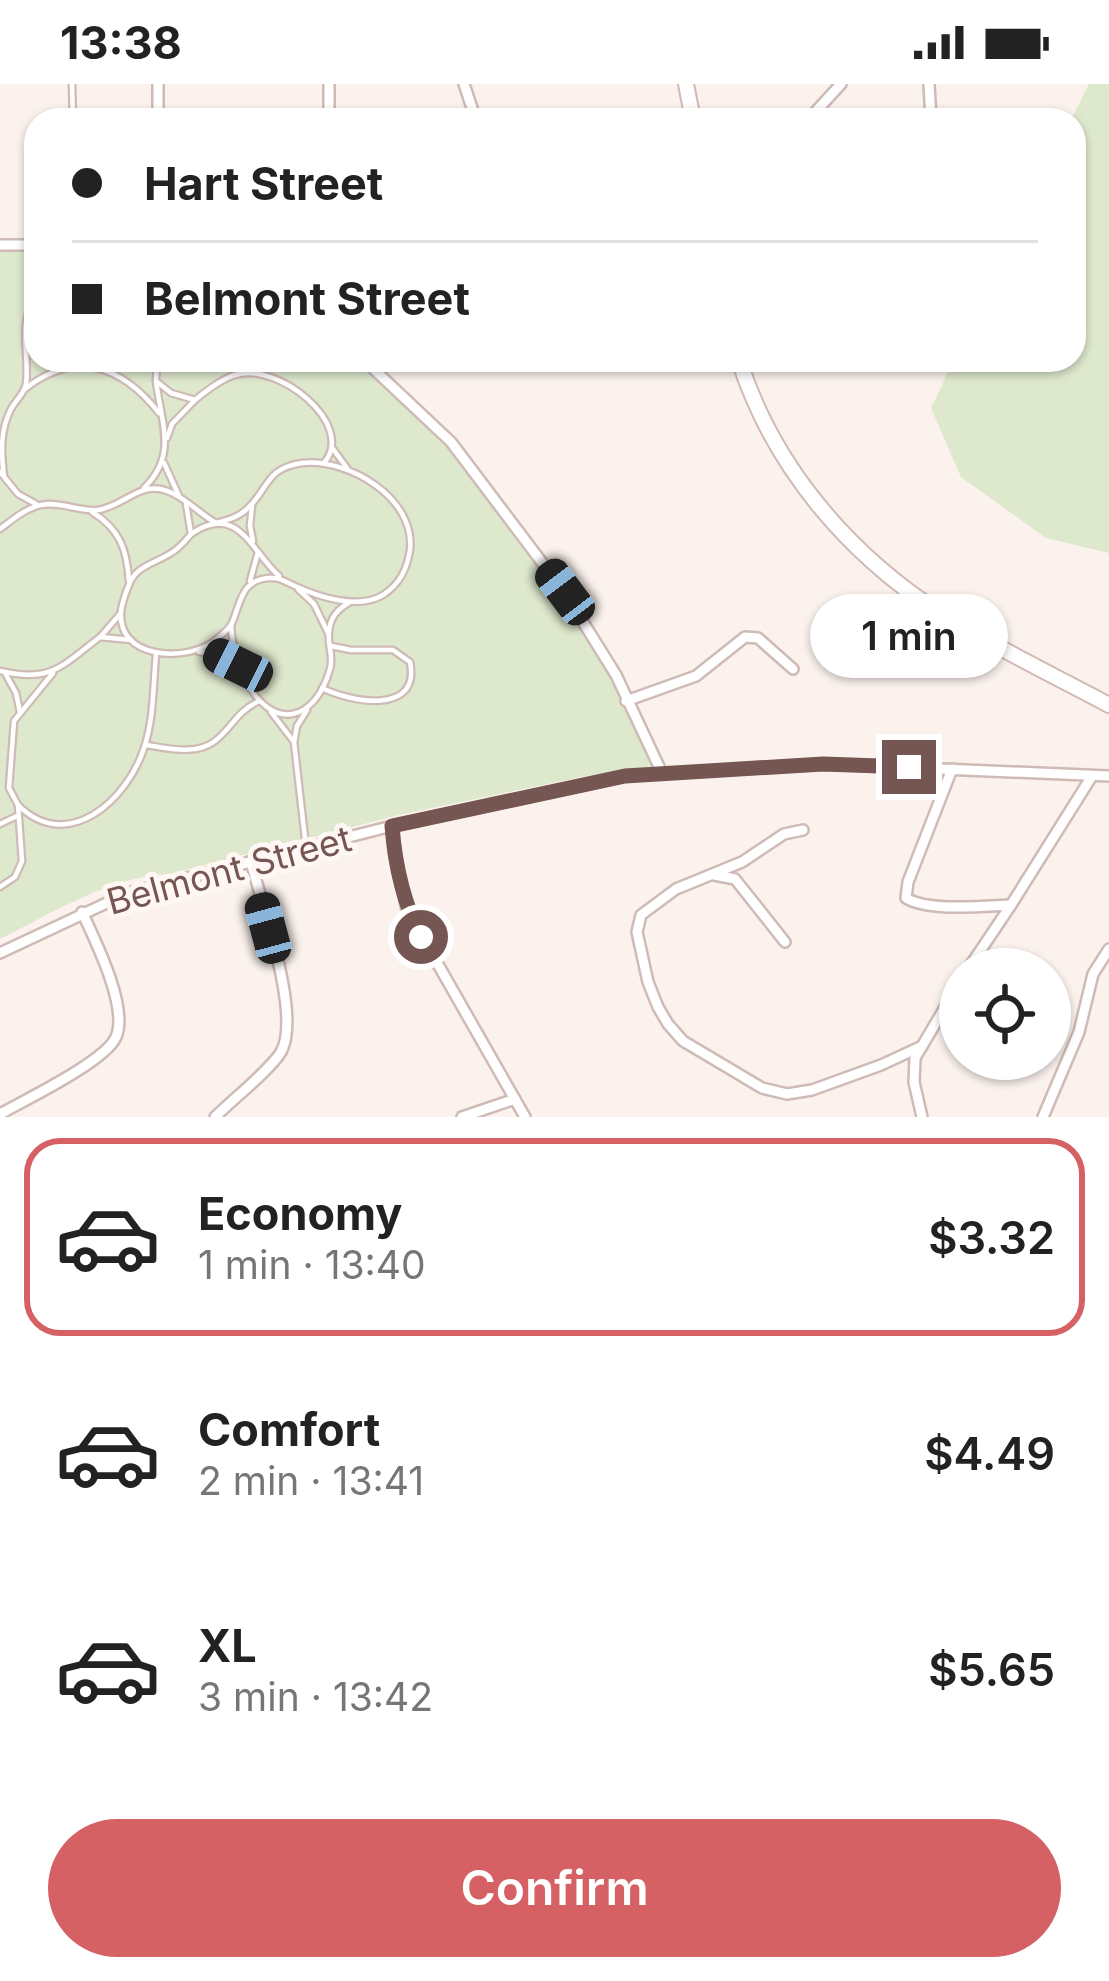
<!DOCTYPE html>
<html lang="en">
<head>
<meta charset="utf-8">
<style>
  :root { --surface:#fff; --page:#f2f2f2; --text:#222; --muted:#767676; --line:#e0e0e0; --accent:#d66164 }
  body { margin:0; font-family:Inter,sans-serif; background:var(--page); color:var(--text); height:100vh; display:flex; flex-direction:column; font-size:45px; white-space:nowrap }
  * { box-sizing:border-box; margin:0 }
  p { font-size:39px; color:var(--muted) }
  .icon { flex:none; width:66px; height:66px; fill:none; stroke:currentColor; stroke-width:2; stroke-linecap:round; stroke-linejoin:round }
  .map { position:relative; height:1033px; overflow:hidden }
  .panel { display:flex; flex-direction:column; background:var(--surface); flex:1 }
  .panel>* { flex:none }
  .top-card { position:absolute; left:24px; top:24px; width:1062px; height:264px; border-radius:36px; box-shadow:0 3px 9px #0004; display:grid; align-content:center; height:264px; padding:0 48px; background:var(--surface) }
  .fabs { position:absolute; left:939px; top:864px; display:grid; gap:24px }
  .fabs a { display:grid; place-items:center; width:132px; height:132px; border-radius:50%; background:var(--surface); box-shadow:0 3px 9px #0004; font-size:60px }
  .end { position:absolute; width:54px; height:54px; margin:-27px; border:15px solid #755652; background:#fff; box-shadow:0 0 0 6px #fff }
  .from { border-radius:50% }
  .bubble { position:absolute; height:84px; border-radius:42px; background:var(--surface); box-shadow:0 3px 9px #0004; font-size:39px; font-weight:600; line-height:84px; text-align:center }
  .car { position:absolute; width:36px; height:72px; margin:-36px -18px; border-radius:15px; box-shadow:0 0 9px 3px #0007; background:linear-gradient(#222 24%,#8ab4d8 0 40%,#222 0 76%,#8ab4d8 0 86%,#222 0) }
  .top-card b { display:flex; align-items:center; gap:42px; height:114px; font-size:45px }
  .top-card b+b { border-top:3px solid var(--line) }
  .top-card i { width:30px; height:30px; background:var(--text) }
  ul { padding:21px 0 0; list-style:none }
  li { display:flex; align-items:center; gap:36px; height:198px; margin:0 24px 18px; padding:0 24px; border:6px solid transparent; border-radius:36px }
  li div { flex:1 }
  li b { display:block; font-size:45px }
  li em { font-style:normal; font-weight:600 }
  li.current { border-color:var(--accent) }
  li>.icon { width:108px; height:108px; stroke-width:1.5 }
  .primary-button { display:flex; gap:24px; margin-top:auto; padding:24px 48px }
  .primary-button a { flex:1; height:138px; border-radius:72px; background:var(--accent); color:#fff; font-size:48px; font-weight:600; line-height:138px; text-align:center }
  .status { display:flex; justify-content:space-between; align-items:center; height:84px; padding:0 60px; background:var(--surface); direction:ltr }
  .status svg { height:33px; fill:currentColor }
  .map>svg:first-child { display:block }
  .green { fill:#dee8cd }
  .lines { fill:none; stroke-linecap:round; stroke-linejoin:round }
  .lane-casing { stroke:#cfbbb6; stroke-width:9 }
  .street-casing { stroke:#cfbbb6; stroke-width:14 }
  .secondary-casing { stroke:#d2bab4; stroke-width:18 }
  .lane { stroke:#fff; stroke-width:4.5 }
  .street { stroke:#fff; stroke-width:9 }
  .secondary { stroke:#fff; stroke-width:14 }
  .route { stroke:#755652; stroke-width:15 }
  .labels { text-anchor:middle; dominant-baseline:central; stroke-width:10; stroke-linejoin:round; paint-order:stroke }
  .street-label { font-size:36px; fill:#755652; stroke:#fef7f4 }
</style>
</head>
<body>
<div class="status"><b>13:38</b><svg viewBox="0 0 49 12"><path d="M0 12V9h3v3zM5 12V6h3v6zM10 12V3h3v9zM15 12V0h3v12zM26 1h20v11H26zM47 4h2v5h-2z"/></svg></div>
<div class="map">
<svg width="1109" height="1033" viewBox="0 0 1109 1033">
  <rect width="100%" height="100%" fill="#fbf2ed"/>
  <!-- green -->
  <g class="green">
    <polygon points="1089,0 1109,0 1109,469 1046,454 961,393 931,324 954,276 1074,276 1074,36 1071,36"/>
    <path d="M0,168H36V276H358L447,360L554,503L597,569L654,677L653,682L581,693L399,731L170,790C110,792 53,829 0,855Z"/>
  </g>
  <g class="lines">
    <defs>
      <g id="lane">
        <polyline points="72,0 73,36"/>
        <path d="M157,276L156,297L171,309L195,316C206,307 221,295 235,291C277,277 357,340 324,379"/>
        <polyline points="110,285 151,276"/>
        <path d="M25,305C76,265 122,282 159,329"/>
        <polyline points="167,354 172,340 195,316"/>
        <polyline points="333,365 347,384"/>
        <polyline points="164,379 179,412"/>
        <polyline points="0,388 18,410 36,420"/>
        <path d="M4,392C1,369 0,346 11,325C16,316 24,310 26,300C30,274 17,235 36,215"/>
        <path d="M144,404C178,371 161,339 156,297"/>
        <polyline points="252,421 250,442 253,457"/>
        <path d="M92,428C120,445 127,466 129,497"/>
        <path d="M0,445C12,436 26,424 41,421C60,417 80,428 98,426C121,423 137,401 160,405C181,409 197,428 216,439C228,436 239,433 248,424C269,404 266,384 302,379C348,374 416,414 410,466C407,485 400,500 383,511C358,526 319,513 295,502C285,498 280,493 269,494C241,496 241,518 232,539C229,546 219,553 213,558C184,578 117,575 121,527C122,520 126,507 129,501C135,482 156,479 171,469C179,465 185,457 191,450L186,420"/>
        <path d="M191,450C238,418 251,467 279,492"/>
        <polyline points="250,497 258,468"/>
        <polyline points="298,505 314,520 328,549"/>
        <path d="M231,542C232,562 237,579 246,597C273,648 315,638 330,585C334,572 327,560 329,548C330,533 338,525 350,518"/>
        <polyline points="101,552 121,529"/>
        <polyline points="199,568 216,570 238,581"/>
        <path d="M0,587C51,599 62,582 100,553L131,556"/>
        <polyline points="5,589 16,609 20,628"/>
        <path d="M322,604C350,618 421,632 410,578L393,566H351L331,562"/>
        <polyline points="271,628 294,658 306,763"/>
        <polyline points="294,658 297,642 307,626"/>
        <path d="M146,661C167,664 195,672 215,657C232,644 236,628 259,617"/>
        <path d="M18,721C67,770 127,717 144,664C154,635 153,601 156,571"/>
        <polyline points="0,740 17,732"/>
        <polyline points="0,803 15,793 22,777 18,721 9,704 14,637 53,589"/>
      </g>
      <g id="street">
        <polyline points="464,0 476,36"/>
        <polyline points="929,0 931,36"/>
        <polyline points="158,36 158,0"/>
        <polyline points="329,36 329,0"/>
        <polyline points="808,36 841,0"/>
        <polyline points="0,161 36,161"/>
        <polyline points="364,276 451,358 565,509 616,591 662,689"/>
        <polyline points="626,617 696,592 745,553 758,554 793,585"/>
        <path d="M952,685L908,798L906,814C929,828 984,822 1011,821"/>
        <polyline points="392,742 394,767 407,826 525,1033"/>
        <polyline points="803,746 784,750 742,778 676,805 641,831 637,848 648,898 658,923 668,940 683,957 762,1004 787,1010 812,1006 881,981 920,963"/>
        <polyline points="714,791 735,795 785,858"/>
        <polyline points="0,869 128,809 392,742 625,692 823,680 1109,692"/>
        <polyline points="968,885 1011,821 1092,692"/>
        <path d="M0,1030C25,1016 106,977 116,953C129,924 95,856 82,828"/>
        <path d="M215,1033C232,1016 270,986 281,968C302,931 261,820 251,777"/>
        <polyline points="462,1033 515,1015"/>
        <polyline points="922,1033 914,998 915,974 960,898"/>
        <polyline points="1043,1033 1079,948 1093,890 1109,865"/>
      </g>
      <g id="secondary">
        <polyline points="686,0 693,36"/>
        <path d="M739,276C773,382 847,469 940,529C994,563 1053,591 1109,621"/>
      </g>
    </defs>
    <!-- lane casing -->
    <use href="#lane" class="lane-casing"/>
    <!-- street casing -->
    <use href="#street" class="street-casing"/>
    <!-- secondary casing -->
    <use href="#secondary" class="secondary-casing"/>
    <!-- lane -->
    <use href="#lane" class="lane"/>
    <!-- street -->
    <use href="#street" class="street"/>
    <!-- secondary -->
    <use href="#secondary" class="secondary"/>
  </g>
  <g class="lines">
    <!-- route -->
    <path class="route" d="M421,853C403,818 395,781 392,742L625,692L823,680L909,683"/>
  </g>
  <g class="labels">
    <!-- street labels -->
    <g class="street-label">
      <text transform="translate(229 786) rotate(-15)">Belmont Street</text>
    </g>
  </g>
</svg>
<div class="fabs">
<a><svg class="icon" aria-label="locate" viewBox="0 0 24 24"><circle cx="12" cy="12" r="6"/><path d="M12 2v4M12 18v4M2 12h4M18 12h4"/></svg></a>
</div>
<i class="end from" style="left:421px;top:853px"></i>
<i class="end" style="left:909px;top:683px"></i>
<div class="bubble" style="left:810px;top:510px;width:198px">1 min</div>
<i class="car" style="left:565px;top:508px;rotate:323deg"></i>
<i class="car" style="left:238px;top:581px;rotate:296deg"></i>
<i class="car" style="left:268px;top:844px;rotate:345deg"></i>
<div class="top-card">
<b><i class="from"></i>Hart Street</b>
<b><i></i>Belmont Street</b>
</div>
</div>
<section class="panel">
<ul>
<li class="current"><svg class="icon" aria-label="car" viewBox="0 0 24 24"><path d="M5 17H2v-5l4-1 3-4h7l3 4 3 1v5h-3M9 17h6M6 11h13"/><circle cx="7" cy="17" r="2"/><circle cx="17" cy="17" r="2"/></svg><div><b>Economy</b><p>1 min · 13:40</p></div><em>$3.32</em></li>
<li><svg class="icon" aria-label="car" viewBox="0 0 24 24"><path d="M5 17H2v-5l4-1 3-4h7l3 4 3 1v5h-3M9 17h6M6 11h13"/><circle cx="7" cy="17" r="2"/><circle cx="17" cy="17" r="2"/></svg><div><b>Comfort</b><p>2 min · 13:41</p></div><em>$4.49</em></li>
<li><svg class="icon" aria-label="car" viewBox="0 0 24 24"><path d="M5 17H2v-5l4-1 3-4h7l3 4 3 1v5h-3M9 17h6M6 11h13"/><circle cx="7" cy="17" r="2"/><circle cx="17" cy="17" r="2"/></svg><div><b>XL</b><p>3 min · 13:42</p></div><em>$5.65</em></li>
</ul>
<div class="primary-button"><a>Confirm</a></div>
</section>
</body>
</html>
